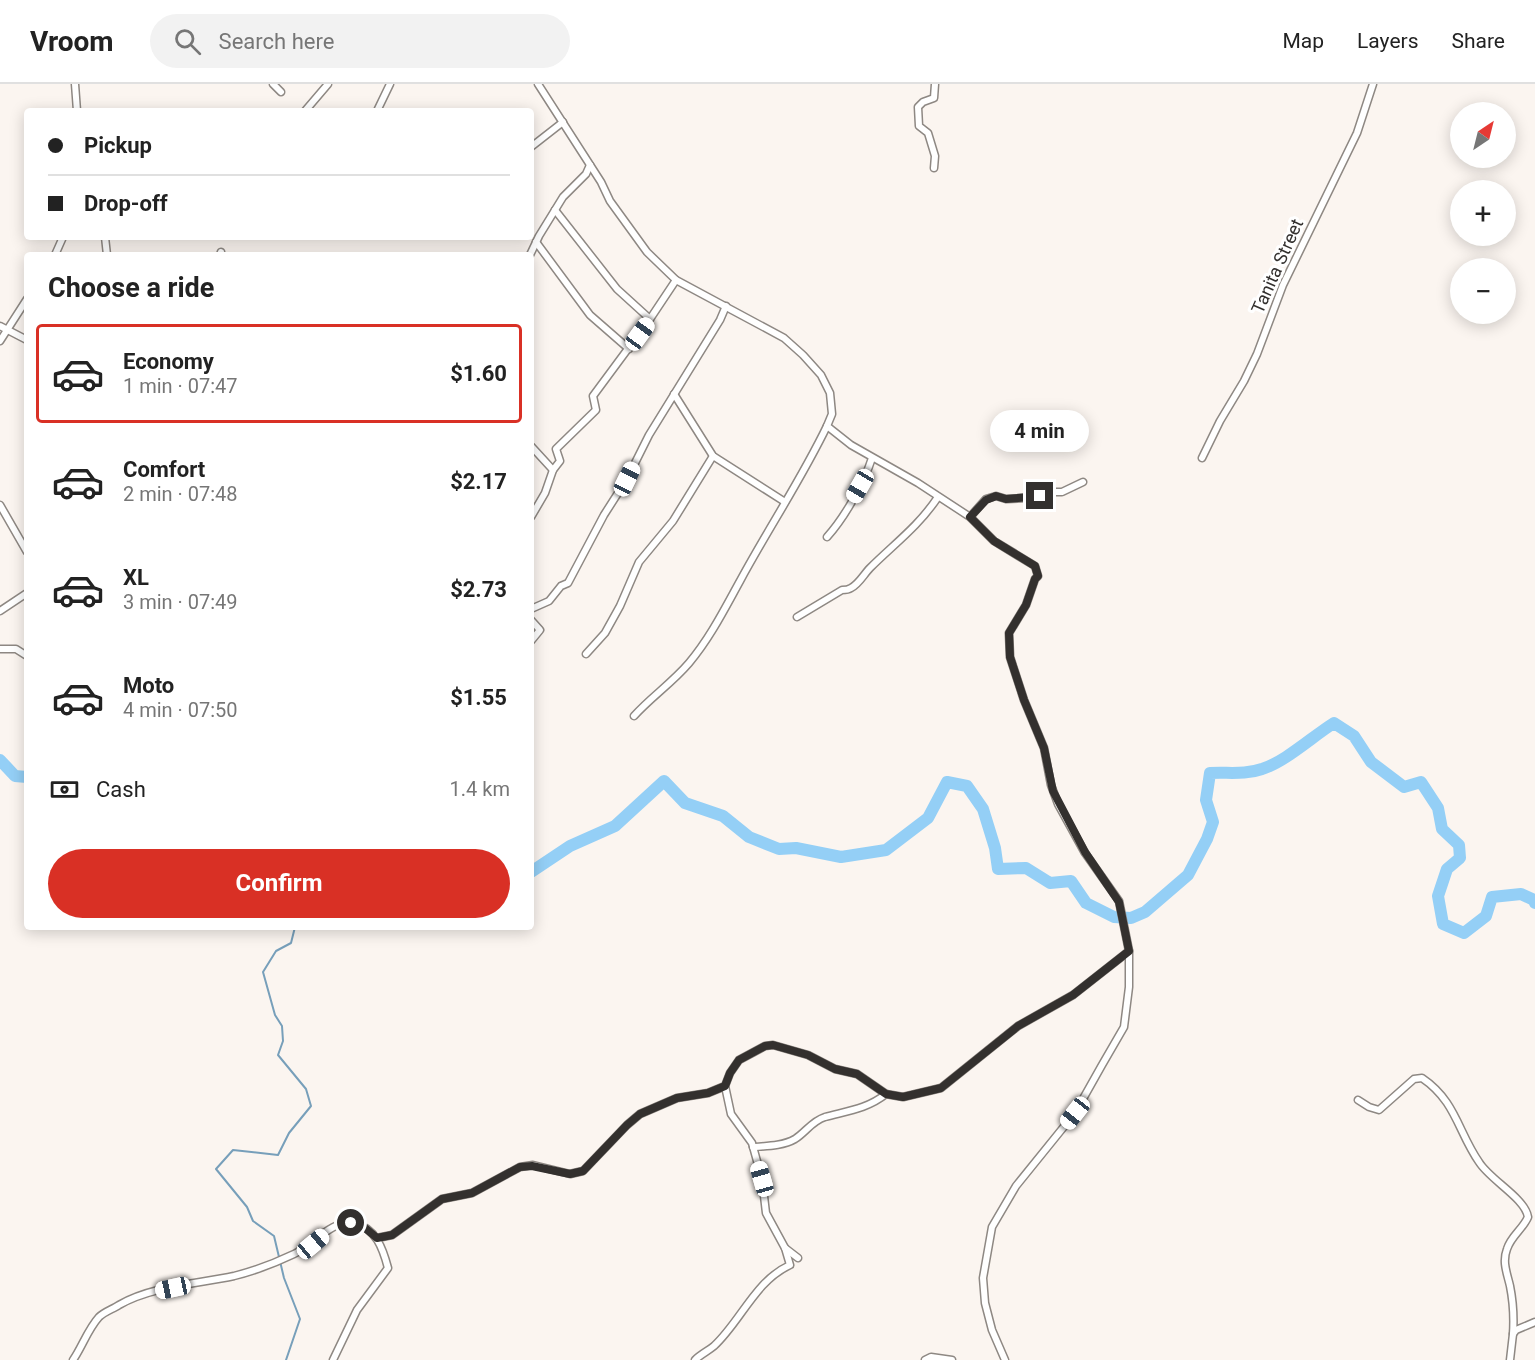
<!DOCTYPE html>
<html lang="en">
<head>
<meta charset="utf-8">
<style>
  :root { --surface:#fff; --page:#f2f2f2; --text:#222; --muted:#767676; --line:#e0e0e0; --accent:#d93025 }
  body { margin:0; font-family:Roboto,sans-serif; background:var(--page); color:var(--text); height:100vh; display:flex; flex-direction:column; font-size:22px; white-space:nowrap }
  * { box-sizing:border-box; margin:0 }
  p { font-size:20px; color:var(--muted) }
  .icon { flex:none; width:33px; height:33px; fill:none; stroke:currentColor; stroke-width:2; stroke-linecap:round; stroke-linejoin:round }
  .map { position:relative; flex:1; overflow:hidden }
  .panel { position:absolute; left:24px; top:168px; width:510px; height:678px; display:flex; flex-direction:column; background:var(--surface); border-radius:6px; box-shadow:0 3px 15px #0003 }
  .panel>* { flex:none }
  .banner { position:absolute; left:24px; top:24px; width:510px; height:132px; border-radius:6px; box-shadow:0 3px 15px #0003; display:grid; align-content:center; height:132px; padding:0 24px; background:var(--surface) }
  .needle { width:39px; rotate:35deg }
  .tools { position:absolute; left:1450px; top:18px; display:grid; gap:12px }
  .tools a { display:grid; place-items:center; width:66px; height:66px; border-radius:50%; background:var(--surface); box-shadow:0 3px 15px #0003; font-size:30px }
  .end { position:absolute; width:27px; height:27px; margin:-14px; border:8px solid #33302e; background:#fff; box-shadow:0 0 0 3px #fff }
  .from { border-radius:50% }
  .bubble { position:absolute; height:42px; border-radius:21px; background:var(--surface); box-shadow:0 3px 15px #0003; font-size:20px; font-weight:700; line-height:42px; text-align:center }
  .car { position:absolute; width:18px; height:36px; margin:-18px -9px; border-radius:8px; box-shadow:0 0 4px 2px #0007; background:linear-gradient(#fff 24%,#345 0 40%,#fff 0 76%,#345 0 86%,#fff 0) }
  .banner b { display:flex; align-items:center; gap:21px; height:57px; font-size:22px }
  .banner b+b { border-top:2px solid var(--line) }
  .banner i { width:15px; height:15px; background:var(--text) }
  ul { padding:0; list-style:none }
  li { display:flex; align-items:center; gap:18px; height:99px; margin:0 12px 9px; padding:0 12px; border:3px solid transparent; border-radius:6px }
  li div { flex:1 }
  li b { display:block; font-size:22px }
  li em { font-style:normal; font-weight:700 }
  li.selected { border-color:var(--accent) }
  li>.icon { width:54px; height:54px; stroke-width:1.5 }
  h2 { padding:0 24px; font-size:27px; line-height:72px }
  .pay { display:flex; align-items:center; gap:15px; height:66px; padding:0 24px; font-size:22px }
  .pay p { margin-inline-start:auto }
  .action { display:flex; gap:12px; margin-top:auto; padding:12px 24px }
  .action a { flex:1; height:69px; border-radius:36px; background:var(--accent); color:#fff; font-size:24px; font-weight:700; line-height:69px; text-align:center }
  header { display:flex; align-items:center; gap:36px; box-sizing:border-box; height:84px; padding:0 30px; background:var(--surface); border-bottom:2px solid var(--line) }
  header strong { font-size:28px }
  nav { display:flex; gap:33px; margin-inline-start:auto; font-size:21px }
  .search { width:420px; height:54px; background:var(--page); display:flex; align-items:center; gap:15px; box-sizing:border-box; padding:0 21px; border-radius:33px; color:var(--muted); font-size:22px }
  .map>svg:first-child { display:block }
  .lines { fill:none; stroke-linecap:round; stroke-linejoin:round }
  .stream { stroke:#779fba; stroke-width:2 }
  .river { stroke:#94cff6; stroke-width:12 }
  .minor-casing { stroke:#8e8883; stroke-width:9 }
  .minor { stroke:#fff; stroke-width:6 }
  .route { stroke:#33302e; stroke-width:8 }
  .labels { text-anchor:middle; dominant-baseline:central; stroke-width:6; stroke-linejoin:round; paint-order:stroke }
  .street-label { font-size:18px; fill:#33302e; stroke:#fff }
</style>
</head>
<body>
<header>
<strong>Vroom</strong>
<div class="search"><svg class="icon" aria-label="search" viewBox="0 0 24 24"><circle cx="10" cy="10" r="6"/><path d="M15 15l6 6"/></svg>Search here</div>
<nav><a>Map</a><a>Layers</a><a>Share</a></nav>
</header>
<div class="map">
<svg width="1535" height="1276" viewBox="0 0 1535 1276">
  <rect width="100%" height="100%" fill="#fbf5f0"/>
  <g class="lines">
    <!-- stream -->
    <polyline class="stream" points="286,1276 300,1235 284,1194 274,1152 253,1137 247,1123 216,1085 233,1066 278,1071 289,1049 311,1022 306,1005 278,971 283,957 282,942 275,931 263,888 276,867 291,859 295,843"/>
    <!-- river -->
    <g class="river">
      <polyline points="0,676 15,692 27,693"/>
      <path d="M531,788L570,762L615,742L664,697L685,719L723,732L749,753L779,765L796,764L841,773L886,766L928,734L947,698L967,702L983,725L995,764L998,785L1026,784L1050,799L1071,797L1086,819L1114,833L1131,834L1145,828L1188,791L1207,755L1213,738L1206,716L1210,689C1228,688 1245,691 1262,685C1285,678 1313,652 1334,639L1354,652L1371,678L1404,703L1421,698L1438,724L1442,745L1459,761L1460,774L1447,785L1438,812L1443,840L1464,849L1486,832L1492,813L1521,810L1534,816L1535,819"/>
    </g>
    <defs>
      <g id="minor">
        <polyline points="75,0 77,27"/>
        <polyline points="273,0 281,8"/>
        <polyline points="538,0 601,98 610,117 647,168 676,196 784,254 803,271 821,291 830,309 832,330 827,342 851,361 918,399 970,433 994,457 1035,482 1038,492 1035,495 1026,521 1009,549 1010,573 1024,616 1044,664 1051,701 1058,720 1085,769 1119,817 1129,867 1129,903 1124,943 1102,981 1075,1029 1016,1102 992,1143 983,1194 985,1219 992,1246 1005,1276"/>
        <polyline points="305,27 328,0"/>
        <polyline points="377,27 390,0"/>
        <polyline points="531,63 563,38"/>
        <polyline points="934,84 935,72 928,49 919,42 918,23 923,18 934,14 935,0"/>
        <polyline points="555,126 617,205 650,235"/>
        <polyline points="105,153 107,171"/>
        <polyline points="536,158 590,231 629,265"/>
        <polyline points="55,171 63,153"/>
        <polyline points="220,171 221,168"/>
        <polyline points="530,171 539,152 563,113 586,90 590,81"/>
        <polyline points="0,242 27,256"/>
        <polyline points="0,257 27,215"/>
        <polyline points="674,310 713,372 785,418"/>
        <polyline points="531,362 553,386"/>
        <polyline points="1202,374 1220,337 1244,297 1257,270 1283,201 1357,49 1373,0"/>
        <polyline points="0,421 27,468"/>
        <polyline points="531,433 545,409 553,386 560,377 556,365 596,326 593,312 650,235 676,196"/>
        <polyline points="970,433 986,415 996,412 1006,415 1026,414 1052,408 1062,408 1083,398"/>
        <path d="M827,453C845,433 864,399 872,374"/>
        <polyline points="531,525 549,517 561,502 568,499 604,431 627,395 649,351 720,236 726,222"/>
        <polyline points="0,527 27,509"/>
        <path d="M797,533L842,506C845,506 848,506 851,504C859,500 864,490 870,484C894,460 918,443 938,413"/>
        <polyline points="531,536 540,546 531,557"/>
        <polyline points="0,565 16,565 27,572"/>
        <polyline points="586,570 605,549 620,522 639,478 673,437 713,372"/>
        <path d="M634,632C651,613 672,599 689,579C710,554 724,526 740,497C768,445 801,396 827,342"/>
        <path d="M1358,1016L1369,1023L1379,1026L1414,995L1422,994C1456,1017 1458,1048 1479,1078C1490,1096 1525,1114 1528,1133C1523,1145 1511,1152 1507,1165C1502,1178 1507,1189 1510,1202C1513,1217 1514,1235 1513,1250"/>
        <path d="M753,1063C767,1062 783,1062 795,1055C806,1048 812,1037 825,1033C847,1027 867,1025 886,1010"/>
        <polyline points="377,1154 392,1151 442,1115 472,1109 520,1083 533,1081 570,1090 583,1087 627,1041 640,1030 677,1014 708,1009 725,1002 730,989 739,976 765,962 773,961 808,971 835,985 857,990 886,1010 903,1013 941,1004 1018,942 1073,911 1129,867"/>
        <polyline points="785,1164 798,1174"/>
        <path d="M73,1276C82,1263 88,1245 99,1233C104,1228 113,1225 119,1221C152,1202 197,1200 234,1192C254,1187 275,1179 294,1170C312,1162 332,1135 354,1139C376,1144 383,1165 388,1184L357,1226L333,1276"/>
        <path d="M695,1276C701,1270 708,1267 714,1262C741,1237 755,1197 790,1181L785,1164L766,1129L762,1095L752,1059L731,1030L725,1002"/>
        <polyline points="925,1276 931,1273 952,1276"/>
        <polyline points="1510,1276 1513,1250 1516,1246 1535,1238"/>
      </g>
    </defs>
    <!-- minor casing -->
    <use href="#minor" class="minor-casing"/>
    <!-- minor -->
    <use href="#minor" class="minor"/>
  </g>
  <g class="lines">
    <!-- route -->
    <polyline class="route" points="351,1139 365,1144 377,1154 392,1151 442,1115 472,1109 520,1083 532,1082 570,1090 583,1087 627,1041 640,1030 677,1014 708,1009 725,1002 730,989 739,976 765,962 773,961 808,971 835,985 857,990 886,1010 903,1013 941,1004 1018,942 1073,911 1129,867 1119,818 1085,768 1053,707 1044,664 1024,616 1010,573 1009,549 1026,521 1035,495 1038,492 1035,482 994,457 970,433 986,416 996,412 1006,415 1040,412"/>
  </g>
  <g class="labels">
    <!-- street labels -->
    <g class="street-label">
      <text transform="translate(1277 182) rotate(-66)">Tanita Street</text>
    </g>
  </g>
</svg>
<div class="tools">
<a><svg class="needle" viewBox="-14 -14 28 28"><path d="M0-13l5 13h-10z" fill="#e53935"/><path d="M0 13l5-13h-10z" fill="#767676"/></svg></a>
<a>+</a>
<a>−</a>
</div>
<i class="end from" style="left:351px;top:1139px"></i>
<i class="end" style="left:1040px;top:412px"></i>
<div class="bubble" style="left:990px;top:326px;width:99px">4 min</div>
<i class="car" style="left:640px;top:250px;rotate:36deg"></i>
<i class="car" style="left:627px;top:395px;rotate:26deg"></i>
<i class="car" style="left:860px;top:402px;rotate:210deg"></i>
<i class="car" style="left:1075px;top:1029px;rotate:218deg"></i>
<i class="car" style="left:762px;top:1095px;rotate:344deg"></i>
<i class="car" style="left:313px;top:1160px;rotate:50deg"></i>
<i class="car" style="left:173px;top:1204px;rotate:258deg"></i>
<div class="banner">
<b><i class="from"></i>Pickup</b>
<b><i></i>Drop-off</b>
</div>
<section class="panel">
<h2>Choose a ride</h2>
<ul>
<li class="selected"><svg class="icon" aria-label="car" viewBox="0 0 24 24"><path d="M5 17H2v-5l4-1 3-4h7l3 4 3 1v5h-3M9 17h6M6 11h13"/><circle cx="7" cy="17" r="2"/><circle cx="17" cy="17" r="2"/></svg><div><b>Economy</b><p>1 min · 07:47</p></div><em>$1.60</em></li>
<li><svg class="icon" aria-label="car" viewBox="0 0 24 24"><path d="M5 17H2v-5l4-1 3-4h7l3 4 3 1v5h-3M9 17h6M6 11h13"/><circle cx="7" cy="17" r="2"/><circle cx="17" cy="17" r="2"/></svg><div><b>Comfort</b><p>2 min · 07:48</p></div><em>$2.17</em></li>
<li><svg class="icon" aria-label="car" viewBox="0 0 24 24"><path d="M5 17H2v-5l4-1 3-4h7l3 4 3 1v5h-3M9 17h6M6 11h13"/><circle cx="7" cy="17" r="2"/><circle cx="17" cy="17" r="2"/></svg><div><b>XL</b><p>3 min · 07:49</p></div><em>$2.73</em></li>
<li><svg class="icon" aria-label="car" viewBox="0 0 24 24"><path d="M5 17H2v-5l4-1 3-4h7l3 4 3 1v5h-3M9 17h6M6 11h13"/><circle cx="7" cy="17" r="2"/><circle cx="17" cy="17" r="2"/></svg><div><b>Moto</b><p>4 min · 07:50</p></div><em>$1.55</em></li>
</ul>
<div class="pay"><svg class="icon" aria-label="cash" viewBox="0 0 24 24"><path d="M3 7h18v10H3z"/><circle cx="12" cy="12" r="2"/></svg>Cash<p>1.4 km</p></div>
<div class="action"><a>Confirm</a></div>
</section>
</div>
</body>
</html>
